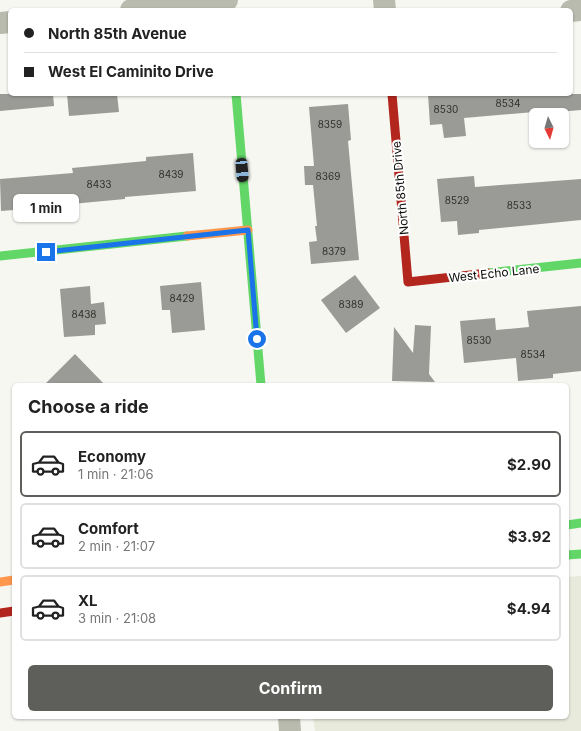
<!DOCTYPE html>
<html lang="en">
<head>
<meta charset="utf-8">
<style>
  :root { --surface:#fff; --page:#f2f2f2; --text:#222; --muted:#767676; --line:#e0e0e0; --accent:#5e5e5a }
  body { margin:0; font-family:Inter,sans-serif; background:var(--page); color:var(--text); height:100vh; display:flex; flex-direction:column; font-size:15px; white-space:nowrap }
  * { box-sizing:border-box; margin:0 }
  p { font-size:13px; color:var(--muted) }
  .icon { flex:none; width:22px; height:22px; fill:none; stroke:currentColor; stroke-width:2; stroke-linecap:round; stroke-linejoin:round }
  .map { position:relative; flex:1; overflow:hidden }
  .side { position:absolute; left:12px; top:383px; width:557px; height:336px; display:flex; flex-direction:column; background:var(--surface); border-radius:6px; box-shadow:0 1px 3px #0004 }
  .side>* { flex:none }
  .hud { position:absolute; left:8px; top:8px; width:565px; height:88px; border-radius:6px; box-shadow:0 1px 3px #0004; display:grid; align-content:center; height:88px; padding:0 16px; background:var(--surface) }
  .needle { width:26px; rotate:175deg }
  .controls { position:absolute; left:529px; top:108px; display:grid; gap:8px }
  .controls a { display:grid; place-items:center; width:40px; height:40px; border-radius:6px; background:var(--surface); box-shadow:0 1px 3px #0004; font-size:20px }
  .end { position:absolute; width:18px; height:18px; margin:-9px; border:5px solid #1a73e8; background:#fff; box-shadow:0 0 0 2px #fff }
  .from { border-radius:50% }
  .bubble { position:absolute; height:28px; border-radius:6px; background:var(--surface); box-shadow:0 1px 3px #0004; font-size:13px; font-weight:700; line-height:28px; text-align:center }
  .car { position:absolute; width:12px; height:24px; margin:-12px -6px; border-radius:5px; box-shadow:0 0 3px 1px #0007; background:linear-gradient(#222 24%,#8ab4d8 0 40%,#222 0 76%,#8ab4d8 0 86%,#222 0) }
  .hud b { display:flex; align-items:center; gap:14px; height:38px; font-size:15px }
  .hud b+b { border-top:1px solid var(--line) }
  .hud i { width:10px; height:10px; background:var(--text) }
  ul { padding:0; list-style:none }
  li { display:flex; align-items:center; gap:12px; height:66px; margin:0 8px 6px; padding:0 8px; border:2px solid var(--line); border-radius:6px }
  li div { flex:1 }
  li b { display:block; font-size:15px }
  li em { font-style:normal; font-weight:700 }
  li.on { border-color:var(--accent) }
  li>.icon { width:36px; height:36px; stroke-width:1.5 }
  h2 { padding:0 16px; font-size:18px; line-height:48px }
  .primary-button { display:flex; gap:8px; margin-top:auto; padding:8px 16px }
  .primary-button a { flex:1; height:46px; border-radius:6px; background:var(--accent); color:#fff; font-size:16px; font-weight:700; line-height:46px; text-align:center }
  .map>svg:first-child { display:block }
  .built { fill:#e8eadc }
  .building { fill:#9a9b96 }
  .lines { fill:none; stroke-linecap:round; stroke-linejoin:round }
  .street { stroke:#b9bbae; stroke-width:22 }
  .fast { stroke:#63d668; stroke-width:9 }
  .slow { stroke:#ff974d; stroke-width:9 }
  .jam { stroke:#b3261e; stroke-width:9 }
  .route { stroke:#1a73e8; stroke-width:5 }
  .labels { text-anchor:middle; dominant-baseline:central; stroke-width:4; stroke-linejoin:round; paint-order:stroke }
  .number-label { font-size:10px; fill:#30302c }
  .street-label { font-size:12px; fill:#0c0c08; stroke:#fff }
</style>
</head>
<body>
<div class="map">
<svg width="581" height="731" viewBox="0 0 581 731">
  <rect width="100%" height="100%" fill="#f6f7f1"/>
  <!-- built -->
  <polygon class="built" points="581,576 581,731 315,731 313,717 567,717 567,577"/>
  <!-- building -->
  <g class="building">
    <polygon points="0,94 53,94 54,106 0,111"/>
    <polygon points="67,94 117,94 119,112 69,116"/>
    <polygon points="428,94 581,94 581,110 546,113 546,111 464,118 466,136 444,138 442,124 430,125"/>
    <polygon points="348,104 351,140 348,141 359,260 311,264 309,242 317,241 315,226 317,226 313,185 305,185 304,166 314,166 309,107"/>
    <polygon points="193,153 196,191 125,197 125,199 50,206 50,207 1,211 0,179 73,173 72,168 146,161 146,157"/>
    <polygon points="474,176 475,187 581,179 581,220 479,230 479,233 458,235 457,221 441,222 437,179"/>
    <polygon points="355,275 380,308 346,333 321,300"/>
    <polygon points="201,282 205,330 172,333 170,310 162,310 160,286"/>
    <polygon points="90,286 91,304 104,302 106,324 95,325 95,335 64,337 60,289"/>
    <polygon points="581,306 581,371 553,374 553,378 518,381 516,358 464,363 460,321 495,318 496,330 529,327 527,311"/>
    <polygon points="415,325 431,326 429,374 435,382 392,381 394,327 413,353"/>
    <polygon points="75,354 105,385 44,385"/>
  </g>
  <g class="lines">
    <!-- street -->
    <g class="street">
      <polyline points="384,0 385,10"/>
      <polyline points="131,10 227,0"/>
      <polyline points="571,11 581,10"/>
      <polyline points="0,23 10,22"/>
      <polyline points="289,717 290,731"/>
    </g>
    <!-- fast -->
    <g class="fast">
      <polyline points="236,94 261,385"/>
      <polyline points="0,256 187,236"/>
      <polyline points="488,273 581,263"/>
      <polyline points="567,525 581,523"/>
      <polyline points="567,555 581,554"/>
    </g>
    <!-- slow -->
    <g class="slow">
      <polyline points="187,236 248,230"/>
      <polyline points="0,582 14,580"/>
    </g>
    <!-- jam -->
    <g class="jam">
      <polyline points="392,94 408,282 488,273"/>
      <polyline points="0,613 14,611"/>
    </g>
  </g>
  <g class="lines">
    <!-- route -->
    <polyline class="route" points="46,252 248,230 257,339"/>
  </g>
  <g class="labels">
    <!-- number labels -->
    <g class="number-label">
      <text x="508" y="103">8534</text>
      <text x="446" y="109">8530</text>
      <text x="330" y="124">8359</text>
      <text x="171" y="174">8439</text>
      <text x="328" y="176">8369</text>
      <text x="99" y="184">8433</text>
      <text x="457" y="200">8529</text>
      <text x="519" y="205">8533</text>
      <text x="334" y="251">8379</text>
      <text x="182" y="298">8429</text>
      <text x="351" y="304">8389</text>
      <text x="84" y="314">8438</text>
      <text x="479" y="340">8530</text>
      <text x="533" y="354">8534</text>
    </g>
    <!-- street labels -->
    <g class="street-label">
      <text transform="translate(400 188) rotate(-95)">North 85th Drive</text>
      <text transform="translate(494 273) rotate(-6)">West Echo Lane</text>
    </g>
  </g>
</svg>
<div class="controls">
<a><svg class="needle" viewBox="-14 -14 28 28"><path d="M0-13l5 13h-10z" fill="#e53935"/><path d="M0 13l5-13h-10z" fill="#767676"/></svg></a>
</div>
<i class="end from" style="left:257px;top:339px"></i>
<i class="end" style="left:46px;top:252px"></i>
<div class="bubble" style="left:13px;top:194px;width:66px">1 min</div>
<i class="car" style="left:242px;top:170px;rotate:175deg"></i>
<div class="hud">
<b><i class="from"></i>North 85th Avenue</b>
<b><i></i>West El Caminito Drive</b>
</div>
<section class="side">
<h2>Choose a ride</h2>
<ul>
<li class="on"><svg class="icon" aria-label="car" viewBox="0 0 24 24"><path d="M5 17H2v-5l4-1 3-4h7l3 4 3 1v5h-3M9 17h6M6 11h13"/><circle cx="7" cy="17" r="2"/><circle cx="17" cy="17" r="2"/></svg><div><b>Economy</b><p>1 min · 21:06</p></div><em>$2.90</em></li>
<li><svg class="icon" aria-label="car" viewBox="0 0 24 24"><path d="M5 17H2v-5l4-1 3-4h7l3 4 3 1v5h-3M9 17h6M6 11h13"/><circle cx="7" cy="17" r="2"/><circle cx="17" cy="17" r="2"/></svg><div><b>Comfort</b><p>2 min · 21:07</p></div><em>$3.92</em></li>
<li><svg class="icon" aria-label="car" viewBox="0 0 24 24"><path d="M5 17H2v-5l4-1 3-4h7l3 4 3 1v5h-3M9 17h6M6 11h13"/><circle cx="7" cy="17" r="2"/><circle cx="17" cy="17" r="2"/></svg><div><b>XL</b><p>3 min · 21:08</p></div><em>$4.94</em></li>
</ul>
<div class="primary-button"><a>Confirm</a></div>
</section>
</div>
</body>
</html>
